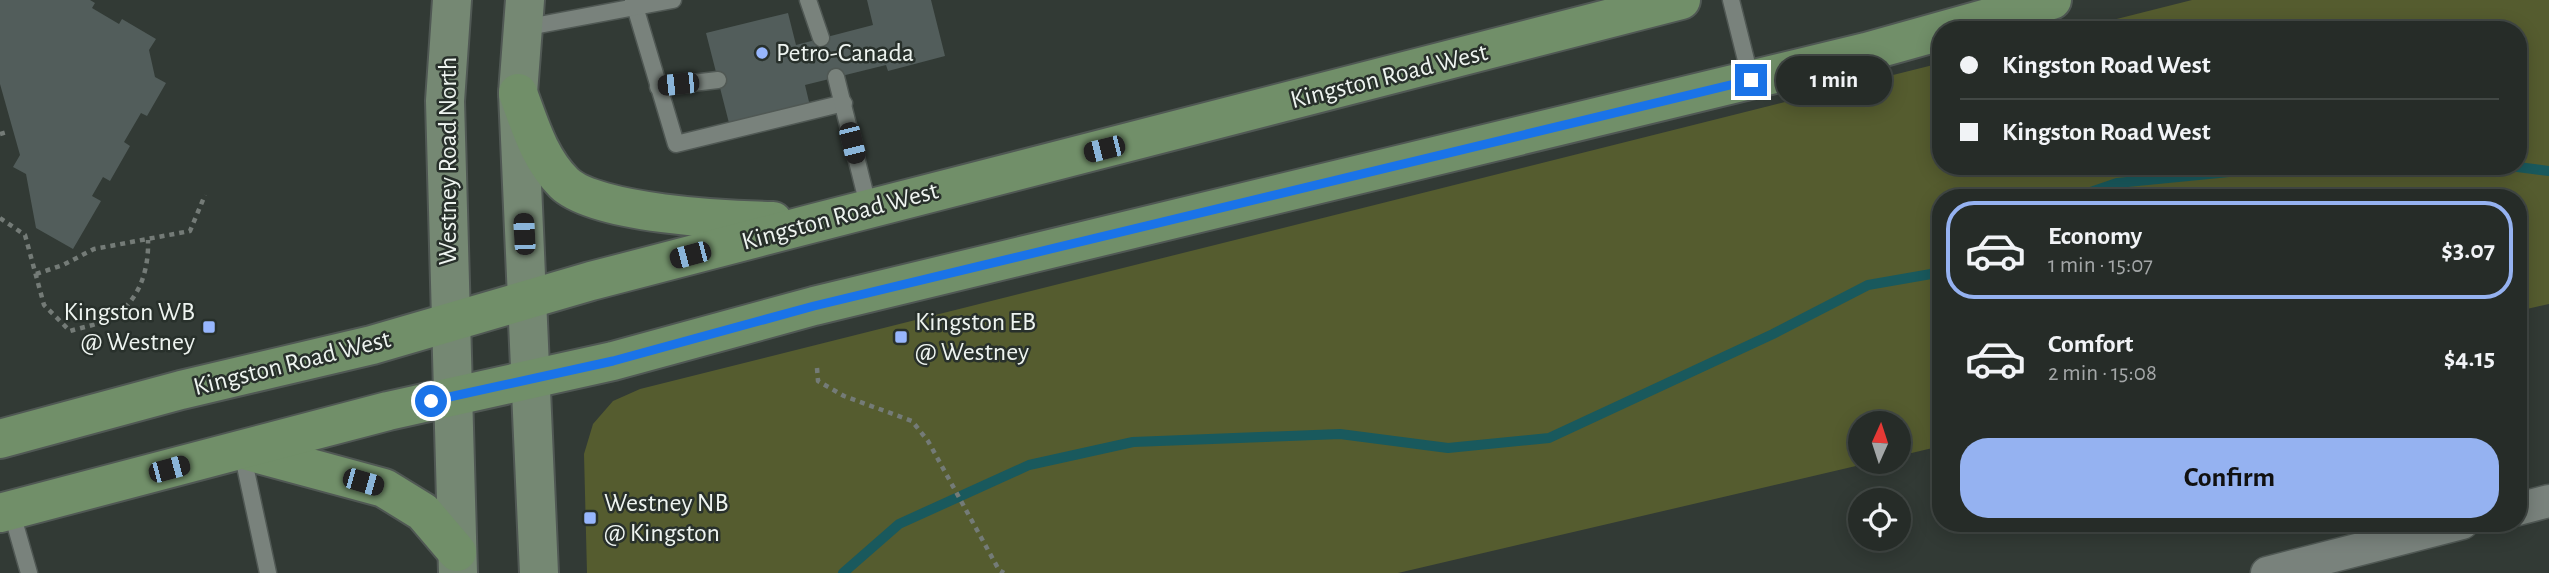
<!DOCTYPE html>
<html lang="en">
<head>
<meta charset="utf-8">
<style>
  :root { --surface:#262c28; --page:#323834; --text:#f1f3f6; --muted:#a4a7a8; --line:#424845; --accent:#95b2f1 }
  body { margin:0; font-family:"Alegreya Sans",sans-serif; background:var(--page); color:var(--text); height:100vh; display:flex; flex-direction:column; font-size:26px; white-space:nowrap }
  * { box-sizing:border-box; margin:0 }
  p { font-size:23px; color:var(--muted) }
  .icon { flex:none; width:38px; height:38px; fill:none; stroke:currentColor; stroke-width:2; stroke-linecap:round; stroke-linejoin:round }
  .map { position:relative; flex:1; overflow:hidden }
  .drawer { position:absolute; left:1932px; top:189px; width:595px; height:343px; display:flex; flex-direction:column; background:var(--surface); border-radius:28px; box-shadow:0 4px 18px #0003,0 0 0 2px var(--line) }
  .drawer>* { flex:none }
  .guide { position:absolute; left:1932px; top:21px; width:595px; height:154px; border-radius:28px; box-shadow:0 4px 18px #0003,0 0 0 2px var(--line); display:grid; align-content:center; height:154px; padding:0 28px; background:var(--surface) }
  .needle { width:46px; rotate:3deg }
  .tools { position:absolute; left:1848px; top:411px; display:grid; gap:14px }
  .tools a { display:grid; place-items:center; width:63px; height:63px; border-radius:50%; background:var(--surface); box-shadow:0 4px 18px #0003,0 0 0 2px var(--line); font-size:35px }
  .end { position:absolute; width:32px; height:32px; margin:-16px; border:9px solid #1a73e8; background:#fff; box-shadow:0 0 0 4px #fff }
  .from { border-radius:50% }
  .bubble { position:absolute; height:49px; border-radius:24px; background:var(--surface); box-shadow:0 4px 18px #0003,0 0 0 2px var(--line); font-size:23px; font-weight:600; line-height:49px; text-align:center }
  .car { position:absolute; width:21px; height:42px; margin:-21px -10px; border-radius:9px; box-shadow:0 0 5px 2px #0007; background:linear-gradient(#222 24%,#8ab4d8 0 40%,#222 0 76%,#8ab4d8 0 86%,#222 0) }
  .guide b { display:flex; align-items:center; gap:24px; height:66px; font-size:26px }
  .guide b+b { border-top:2px solid var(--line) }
  .guide i { width:18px; height:18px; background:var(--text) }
  ul { padding:12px 0 0; list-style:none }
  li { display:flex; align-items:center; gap:21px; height:98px; margin:0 14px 10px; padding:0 14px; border:4px solid transparent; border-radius:28px }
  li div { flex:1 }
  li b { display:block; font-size:26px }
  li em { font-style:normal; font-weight:600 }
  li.active { border-color:var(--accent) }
  li>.icon { width:63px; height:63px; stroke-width:1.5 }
  .button { display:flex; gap:14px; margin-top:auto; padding:14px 28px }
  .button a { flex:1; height:80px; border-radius:28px; background:var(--accent); color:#111; font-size:28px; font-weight:600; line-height:80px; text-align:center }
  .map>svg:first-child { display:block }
  .green { fill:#555c2f }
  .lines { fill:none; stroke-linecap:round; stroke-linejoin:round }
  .stream { stroke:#19595d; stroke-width:10 }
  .building { fill:#525d5b }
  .lane-casing { stroke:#505854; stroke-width:19 }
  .street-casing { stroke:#505854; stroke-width:35 }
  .secondary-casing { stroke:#505854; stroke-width:42 }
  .primary-casing { stroke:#505854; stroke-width:42 }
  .path { stroke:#747b77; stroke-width:4.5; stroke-dasharray:5 5; stroke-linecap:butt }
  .lane { stroke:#79827c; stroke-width:16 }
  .street { stroke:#79827c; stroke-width:32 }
  .secondary { stroke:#758873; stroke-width:38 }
  .primary { stroke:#718f69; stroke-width:38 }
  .route { stroke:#1a73e8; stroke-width:9 }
  .poi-dot { fill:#97b6fd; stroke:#28302b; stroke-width:2.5 }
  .labels { text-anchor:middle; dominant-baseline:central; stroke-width:5; stroke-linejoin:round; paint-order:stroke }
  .poi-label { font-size:26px; fill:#eef4f0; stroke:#28302b; text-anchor:start }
  .street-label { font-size:26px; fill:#eef4f0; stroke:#28302b }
</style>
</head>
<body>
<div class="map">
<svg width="2549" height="573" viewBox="0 0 2549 573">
  <rect width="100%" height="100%" fill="#323a35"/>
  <!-- green -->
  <polygon class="green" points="2192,0 2549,0 2549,304 2518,311 2518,198 1941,198 1941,446 1899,456 1899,424 1860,424 1860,462 1873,462 1398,573 587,573 584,454 593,424 613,401 640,389 1941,63 1941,166 2518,166 2518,30 2073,30"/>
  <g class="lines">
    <!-- stream -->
    <g class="stream">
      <polyline points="2510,166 2549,171"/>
      <polyline points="2073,198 2117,183 2290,166"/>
      <polyline points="843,573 899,524 1029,465 1133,442 1340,434 1448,448 1549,438 1773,334 1868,285 1931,274 1941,267"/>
    </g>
  </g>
  <!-- building -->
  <g class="building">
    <polygon points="0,0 90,0 95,3 92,8 119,24 122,19 156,39 149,50 155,77 166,83 147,116 141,113 124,142 130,146 110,181 103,177 92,196 101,201 73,249 36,228 26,174 13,167 20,155 0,84"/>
    <polygon points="867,0 931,0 945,56 888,71 886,65 805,85 810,106 730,127 706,33 788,13 796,45 873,25"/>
  </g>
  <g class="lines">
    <defs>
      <g id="lane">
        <polyline points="633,0 676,144 844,103"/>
        <polyline points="808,0 821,38"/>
        <polyline points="1731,0 1751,80"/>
        <polyline points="523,28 673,0"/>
        <polyline points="836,77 869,209"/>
        <polyline points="658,87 718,80"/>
        <polyline points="242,452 268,573"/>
        <polyline points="11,510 29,573"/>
      </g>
      <g id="street">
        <polyline points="2518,509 2549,501"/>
        <polyline points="2267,573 2462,523"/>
      </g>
      <g id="secondary">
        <polyline points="452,0 445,101 458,573"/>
        <polyline points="525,0 518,93 539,573"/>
      </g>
      <g id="primary">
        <path d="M518,93C530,125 539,158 564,183C596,214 727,220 773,221"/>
        <polyline points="0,439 181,390 372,345 591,281 814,223 1681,0"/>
        <polyline points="244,450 384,488 423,512 457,552"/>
        <polyline points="0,513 388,411 613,361 814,306 1866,52 2052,0"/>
      </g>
    </defs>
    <!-- lane casing -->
    <use href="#lane" class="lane-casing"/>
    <!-- street casing -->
    <use href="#street" class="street-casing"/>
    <!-- secondary casing -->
    <use href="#secondary" class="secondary-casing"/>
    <!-- primary casing -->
    <use href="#primary" class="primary-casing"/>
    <!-- path -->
    <g class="path">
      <polyline points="0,134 7,132"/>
      <path d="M0,218L25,235L44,305L70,331C83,327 101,324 113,317C140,300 149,269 148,240"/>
      <polyline points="36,274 63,265 94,249 190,231 205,195"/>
      <polyline points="817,368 818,381 844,396 912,421 928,441 999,570 1004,573"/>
    </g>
    <!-- lane -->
    <use href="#lane" class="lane"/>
    <!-- street -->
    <use href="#street" class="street"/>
    <!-- secondary -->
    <use href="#secondary" class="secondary"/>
    <!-- primary -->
    <use href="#primary" class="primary"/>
  </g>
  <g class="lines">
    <!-- route -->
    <polyline class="route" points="431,401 613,361 814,306 1751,80"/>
  </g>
  <!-- markers -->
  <g class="poi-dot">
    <circle cx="762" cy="53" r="7"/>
    <rect x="202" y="320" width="14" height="14" rx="3.5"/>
    <rect x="894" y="330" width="14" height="14" rx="3.5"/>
    <rect x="583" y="511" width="14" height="14" rx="3.5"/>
  </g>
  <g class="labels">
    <!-- poi labels -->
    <g class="poi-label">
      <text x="776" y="53">Petro-Canada</text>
      <text x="195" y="312" text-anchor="end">Kingston WB<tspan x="195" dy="30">@ Westney</tspan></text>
      <text x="915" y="322">Kingston EB<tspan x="915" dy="30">@ Westney</tspan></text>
      <text x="604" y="503">Westney NB<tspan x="604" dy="30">@ Kingston</tspan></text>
    </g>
    <!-- street labels -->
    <g class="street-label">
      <text transform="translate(1389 76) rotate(-14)">Kingston Road West</text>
      <text transform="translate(448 161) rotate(-90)">Westney Road North</text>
      <text transform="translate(840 216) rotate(-15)">Kingston Road West</text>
      <text transform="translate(292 363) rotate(-14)">Kingston Road West</text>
    </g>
  </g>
</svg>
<div class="tools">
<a><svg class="needle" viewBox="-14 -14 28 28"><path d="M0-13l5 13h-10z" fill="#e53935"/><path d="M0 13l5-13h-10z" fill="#a4a7a8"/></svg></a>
<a><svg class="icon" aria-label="locate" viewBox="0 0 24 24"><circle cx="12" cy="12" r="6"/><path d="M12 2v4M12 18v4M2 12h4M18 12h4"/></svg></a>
</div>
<i class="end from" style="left:431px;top:401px"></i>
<i class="end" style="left:1751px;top:80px"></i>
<div class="bubble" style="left:1776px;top:56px;width:116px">1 min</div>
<i class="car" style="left:678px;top:84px;rotate:264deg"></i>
<i class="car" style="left:852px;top:143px;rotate:166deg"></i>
<i class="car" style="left:1104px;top:149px;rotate:256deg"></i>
<i class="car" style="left:524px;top:234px;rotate:357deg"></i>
<i class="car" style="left:690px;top:255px;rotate:255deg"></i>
<i class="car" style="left:169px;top:469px;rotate:75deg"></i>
<i class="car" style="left:363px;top:482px;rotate:106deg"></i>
<div class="guide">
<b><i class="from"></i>Kingston Road West</b>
<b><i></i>Kingston Road West</b>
</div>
<section class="drawer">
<ul>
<li class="active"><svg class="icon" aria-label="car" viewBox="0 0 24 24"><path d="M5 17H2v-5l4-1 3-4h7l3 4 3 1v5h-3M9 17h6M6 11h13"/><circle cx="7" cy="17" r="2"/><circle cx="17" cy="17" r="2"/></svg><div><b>Economy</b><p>1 min · 15:07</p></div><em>$3.07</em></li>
<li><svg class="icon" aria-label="car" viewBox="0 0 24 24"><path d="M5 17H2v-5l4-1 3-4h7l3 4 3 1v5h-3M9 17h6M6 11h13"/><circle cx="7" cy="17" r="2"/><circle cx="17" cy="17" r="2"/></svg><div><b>Comfort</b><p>2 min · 15:08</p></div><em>$4.15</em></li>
</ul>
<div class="button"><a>Confirm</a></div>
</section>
</div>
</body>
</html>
